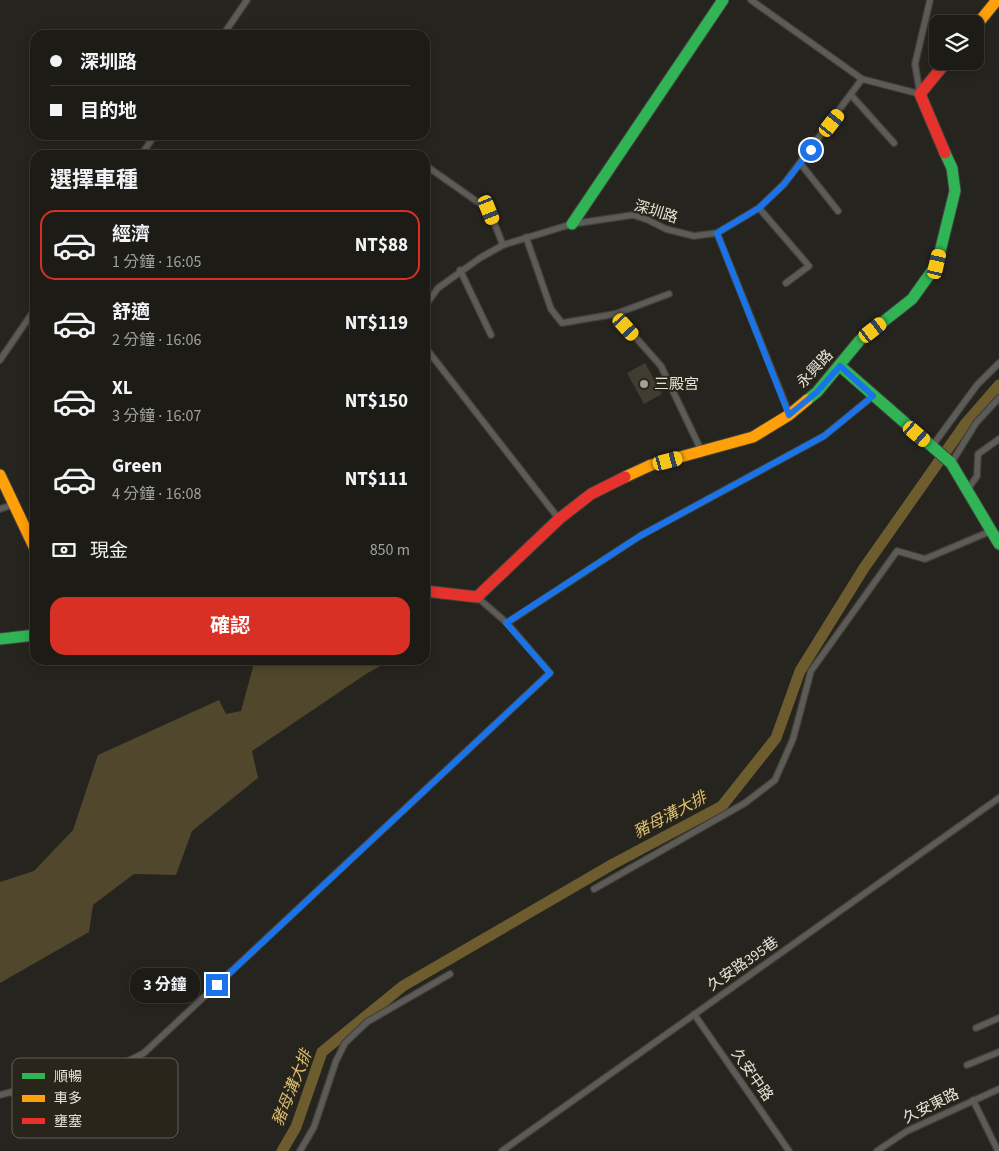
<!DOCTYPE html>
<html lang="zh-TW">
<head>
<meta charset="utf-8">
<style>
  :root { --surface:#1c1b16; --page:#292823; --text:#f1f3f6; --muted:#a0a1a1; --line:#3a3935; --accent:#d93025 }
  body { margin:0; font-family:"Source Sans 3","Noto Sans TC",sans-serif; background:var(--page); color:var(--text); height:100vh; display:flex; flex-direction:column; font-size:19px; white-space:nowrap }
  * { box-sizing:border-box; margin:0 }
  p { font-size:16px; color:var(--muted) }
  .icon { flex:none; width:28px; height:28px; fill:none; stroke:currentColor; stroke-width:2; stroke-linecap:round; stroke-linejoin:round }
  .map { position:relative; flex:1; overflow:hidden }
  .side { position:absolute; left:30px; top:150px; width:400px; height:515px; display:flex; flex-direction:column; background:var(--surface); border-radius:15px; box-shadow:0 2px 12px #0003,0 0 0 1px var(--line) }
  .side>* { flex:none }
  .top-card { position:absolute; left:30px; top:30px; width:400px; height:110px; border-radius:15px; box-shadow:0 2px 12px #0003,0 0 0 1px var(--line); display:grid; align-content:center; height:110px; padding:0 20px; background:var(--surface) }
  .fabs { position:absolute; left:929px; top:15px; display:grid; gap:10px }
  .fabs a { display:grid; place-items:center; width:55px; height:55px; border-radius:10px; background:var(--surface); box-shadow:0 2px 12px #0003,0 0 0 1px var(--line); font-size:25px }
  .end { position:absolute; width:22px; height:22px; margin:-11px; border:6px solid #1a73e8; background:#fff; box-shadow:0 0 0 2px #fff }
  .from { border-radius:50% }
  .bubble { position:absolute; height:35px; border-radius:15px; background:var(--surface); box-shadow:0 2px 12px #0003,0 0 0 1px var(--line); font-size:16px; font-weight:700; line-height:35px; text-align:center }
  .car { position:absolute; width:15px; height:30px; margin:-15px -8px; border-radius:6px; box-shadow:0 0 4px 1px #0007; background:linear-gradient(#f5c518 24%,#345 0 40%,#f5c518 0 76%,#345 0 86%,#f5c518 0) }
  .top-card b { display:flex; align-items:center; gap:18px; height:48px; font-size:19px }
  .top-card b+b { border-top:1px solid var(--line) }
  .top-card i { width:12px; height:12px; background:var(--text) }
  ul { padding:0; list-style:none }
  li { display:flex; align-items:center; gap:15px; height:70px; margin:0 10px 8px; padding:0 10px; border:2px solid transparent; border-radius:15px }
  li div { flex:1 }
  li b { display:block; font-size:19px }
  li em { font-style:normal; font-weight:700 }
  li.active { border-color:var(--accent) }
  li>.icon { width:45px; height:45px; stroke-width:1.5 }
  h2 { padding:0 20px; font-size:22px; line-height:60px }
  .pay { display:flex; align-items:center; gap:12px; height:55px; padding:0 20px; font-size:19px }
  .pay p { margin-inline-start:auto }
  .cta { display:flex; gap:10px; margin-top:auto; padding:10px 20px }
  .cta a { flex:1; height:58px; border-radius:15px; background:var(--accent); color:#fff; font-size:20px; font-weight:700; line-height:58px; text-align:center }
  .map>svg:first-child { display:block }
  .green { fill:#50472c }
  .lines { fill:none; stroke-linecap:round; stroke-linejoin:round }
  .canal { stroke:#6d5c2e; stroke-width:11 }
  .building { fill:#403c2f }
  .lane-casing { stroke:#41403a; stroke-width:8 }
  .fast-casing { stroke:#41403a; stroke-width:13 }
  .slow-casing { stroke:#41403a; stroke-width:13 }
  .jam-casing { stroke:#41403a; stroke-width:13 }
  .lane { stroke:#5d5b57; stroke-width:5.5 }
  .fast { stroke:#30b455; stroke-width:11 }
  .slow { stroke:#ff9f0a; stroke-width:11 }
  .jam { stroke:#e5322d; stroke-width:11 }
  .route { stroke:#1a73e8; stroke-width:6 }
  .poi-dot { fill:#a2a098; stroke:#29251a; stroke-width:2 }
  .labels { text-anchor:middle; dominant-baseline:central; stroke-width:4; stroke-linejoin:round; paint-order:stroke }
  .street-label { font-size:15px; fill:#e4e2da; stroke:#29251a }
  .poi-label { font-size:15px; fill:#e4e2da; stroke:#29251a; text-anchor:start }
  .water-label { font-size:16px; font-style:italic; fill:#dcbf72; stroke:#29251a }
  .key { fill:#29251a; stroke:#615e54; stroke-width:1 }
  .key-label { font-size:14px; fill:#e4e2da }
</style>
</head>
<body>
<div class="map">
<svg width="999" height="1151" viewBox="0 0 999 1151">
  <rect width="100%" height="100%" fill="#26241e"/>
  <!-- green -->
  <polygon class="green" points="255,660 391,660 366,674 252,751 258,778 192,831 176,875 134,874 93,905 89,932 0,983 0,882 34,871 73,830 98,755 219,700 226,714 241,711"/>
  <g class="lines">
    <!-- canal -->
    <polyline class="canal" points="282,1151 296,1127 322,1052 403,986 613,864 722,806 776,738 800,671 864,568 966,423 999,385"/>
  </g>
  <!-- building -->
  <polygon class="building" points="645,363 662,394 644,404 627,373"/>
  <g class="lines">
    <defs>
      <g id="lane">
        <polyline points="751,0 862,79 920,94 915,64 930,0"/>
        <polyline points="223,35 247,0"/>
        <polyline points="852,96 894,143"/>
        <polyline points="141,155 155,135"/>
        <polyline points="800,163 838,211"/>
        <polyline points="425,165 489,210 503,245"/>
        <polyline points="759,208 809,266 786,283"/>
        <polyline points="717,233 789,413"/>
        <polyline points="526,237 551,309 562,323 615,314 669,294"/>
        <polyline points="460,270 491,335"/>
        <polyline points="425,306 438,288 480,258 503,245 572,224 633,215 648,220 666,229 694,236 717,233 759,208 784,184 862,79"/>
        <polyline points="615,314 661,366 701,450"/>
        <polyline points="425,347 559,519"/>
        <polyline points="0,360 35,309"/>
        <polyline points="933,445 977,385 999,363"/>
        <polyline points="952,462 976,423 999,398"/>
        <polyline points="968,489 977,476 978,454 999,439"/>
        <polyline points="0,509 12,505"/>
        <polyline points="507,623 640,536 824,436 873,396"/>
        <polyline points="594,889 745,803 775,780 793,739 811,671 897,551 925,559 991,531"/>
        <polyline points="694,1014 789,1151"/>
        <polyline points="976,1028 999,1018"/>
        <polyline points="967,1065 999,1052"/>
        <polyline points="0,1095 128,1061 144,1053 550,673 507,623 477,597"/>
        <polyline points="973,1100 998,1151"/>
        <polyline points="300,1151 314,1127 336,1061 345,1043 367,1022 450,974"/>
        <polyline points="502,1151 999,798"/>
        <polyline points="877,1151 907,1131 999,1089"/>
      </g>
      <g id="fast">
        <polyline points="572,224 723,0"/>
        <polyline points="840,366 951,463 999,544"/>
        <polyline points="807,400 817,392 860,340 912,299 937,264 955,191 952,168 945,153"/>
        <polyline points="0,639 35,635"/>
      </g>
      <g id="slow">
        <polyline points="975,27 997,0"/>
        <polyline points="0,475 35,549"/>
        <polyline points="625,477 651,465 753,437 789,415 807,400"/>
      </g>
      <g id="jam">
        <polyline points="945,153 920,94 947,61"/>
        <polyline points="425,591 477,597 559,519 591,494 625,477"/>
      </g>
    </defs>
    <!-- lane casing -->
    <use href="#lane" class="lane-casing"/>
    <!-- fast casing -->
    <use href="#fast" class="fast-casing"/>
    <!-- slow casing -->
    <use href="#slow" class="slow-casing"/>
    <!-- jam casing -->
    <use href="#jam" class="jam-casing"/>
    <!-- lane -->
    <use href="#lane" class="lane"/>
    <!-- fast -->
    <use href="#fast" class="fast"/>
    <!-- slow -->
    <use href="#slow" class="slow"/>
    <!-- jam -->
    <use href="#jam" class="jam"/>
  </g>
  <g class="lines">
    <!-- route -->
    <polyline class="route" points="217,985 550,673 506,623 640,536 824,436 873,396 840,366 817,392 789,415 717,233 759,208 784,184 811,150"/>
  </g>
  <!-- markers -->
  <circle class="poi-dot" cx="644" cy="384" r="5"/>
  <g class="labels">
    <!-- street labels -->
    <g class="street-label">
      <text transform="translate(656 212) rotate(17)">深圳路</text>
      <text transform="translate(815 369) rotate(-47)">永興路</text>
      <text transform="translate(743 964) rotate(-35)">久安路395巷</text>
      <text transform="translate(752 1075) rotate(55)">久安中路</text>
      <text transform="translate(931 1106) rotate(-26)">久安東路</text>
    </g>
    <!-- poi labels -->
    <g class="poi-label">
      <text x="654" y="384">三殿宮</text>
    </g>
    <!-- water labels -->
    <g class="water-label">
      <text transform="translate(670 815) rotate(-28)">豬母溝大排</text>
      <text transform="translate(292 1088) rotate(-68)">豬母溝大排</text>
    </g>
  </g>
  <!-- legend -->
  <rect x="12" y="1058" width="166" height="80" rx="8" class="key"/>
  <rect x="22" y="1073" width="23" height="6" fill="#30b455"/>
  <rect x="22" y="1095" width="23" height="7" fill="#ff9f0a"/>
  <rect x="22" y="1118" width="23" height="6" fill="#e5322d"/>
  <g class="key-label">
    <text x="54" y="1081">順暢</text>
    <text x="54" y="1103">車多</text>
    <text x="54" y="1126">壅塞</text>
  </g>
</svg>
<div class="fabs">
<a><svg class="icon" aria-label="layers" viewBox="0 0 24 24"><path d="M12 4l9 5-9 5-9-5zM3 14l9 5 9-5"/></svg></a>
</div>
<i class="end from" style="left:811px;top:150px"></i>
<i class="end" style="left:217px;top:985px"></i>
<div class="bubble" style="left:130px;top:968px;width:70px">3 分鐘</div>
<i class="car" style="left:832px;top:123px;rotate:38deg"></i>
<i class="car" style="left:489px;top:210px;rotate:158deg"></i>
<i class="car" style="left:937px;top:264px;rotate:13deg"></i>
<i class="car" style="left:626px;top:327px;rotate:138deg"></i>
<i class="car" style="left:873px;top:330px;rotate:52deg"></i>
<i class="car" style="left:917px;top:434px;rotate:131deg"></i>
<i class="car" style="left:668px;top:461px;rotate:75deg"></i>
<div class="top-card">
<b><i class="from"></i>深圳路</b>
<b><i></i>目的地</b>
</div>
<section class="side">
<h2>選擇車種</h2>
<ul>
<li class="active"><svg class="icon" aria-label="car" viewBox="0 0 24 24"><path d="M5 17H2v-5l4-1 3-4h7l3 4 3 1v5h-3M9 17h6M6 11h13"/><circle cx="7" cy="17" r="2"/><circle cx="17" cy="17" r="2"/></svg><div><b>經濟</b><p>1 分鐘 · 16:05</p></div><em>NT$88</em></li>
<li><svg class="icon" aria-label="car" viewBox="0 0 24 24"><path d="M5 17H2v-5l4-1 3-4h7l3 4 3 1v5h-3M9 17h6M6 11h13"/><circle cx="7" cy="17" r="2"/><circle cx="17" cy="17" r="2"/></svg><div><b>舒適</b><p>2 分鐘 · 16:06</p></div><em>NT$119</em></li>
<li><svg class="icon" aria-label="car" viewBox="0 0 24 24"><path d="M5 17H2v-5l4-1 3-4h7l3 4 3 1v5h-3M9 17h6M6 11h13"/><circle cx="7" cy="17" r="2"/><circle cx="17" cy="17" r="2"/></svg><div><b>XL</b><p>3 分鐘 · 16:07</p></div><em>NT$150</em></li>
<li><svg class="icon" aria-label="car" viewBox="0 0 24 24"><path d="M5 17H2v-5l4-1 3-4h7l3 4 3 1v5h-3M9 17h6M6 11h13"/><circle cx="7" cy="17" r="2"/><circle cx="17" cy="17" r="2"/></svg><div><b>Green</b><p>4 分鐘 · 16:08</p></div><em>NT$111</em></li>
</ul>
<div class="pay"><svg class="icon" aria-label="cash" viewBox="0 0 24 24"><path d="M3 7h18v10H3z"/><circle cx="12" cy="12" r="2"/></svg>現金<p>850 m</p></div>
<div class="cta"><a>確認</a></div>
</section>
</div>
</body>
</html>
